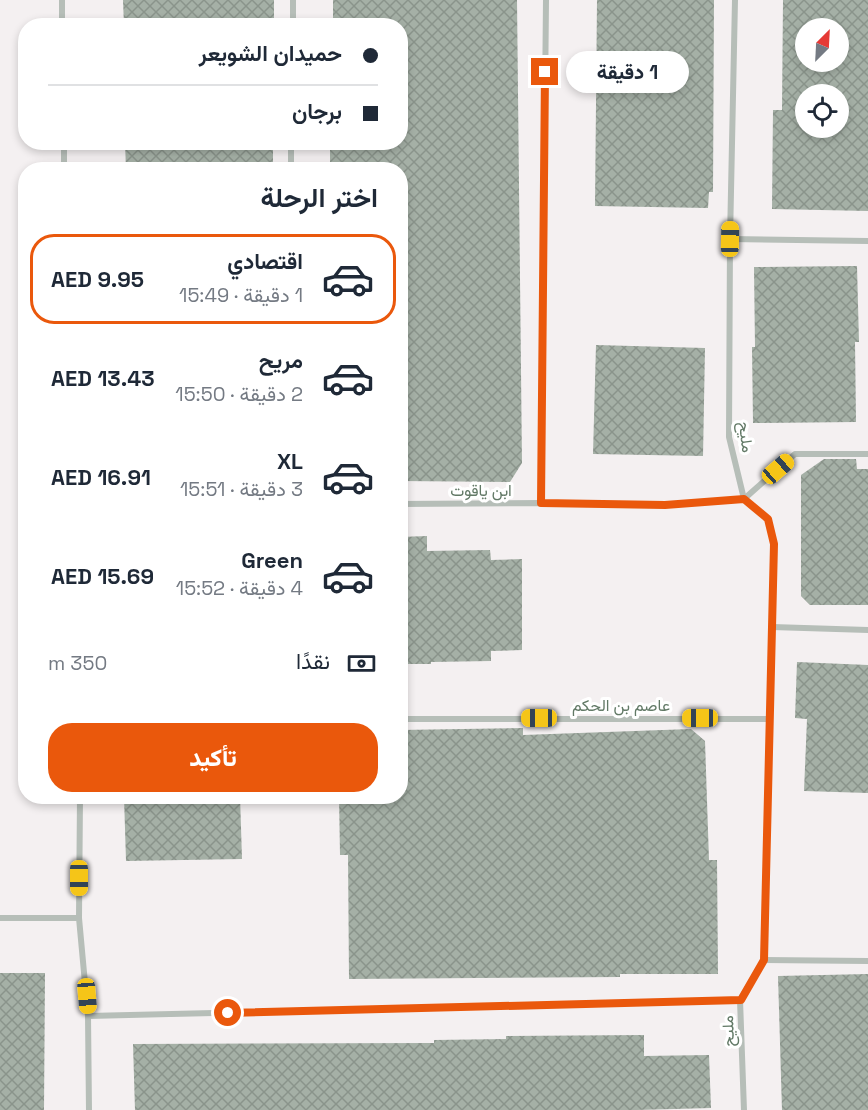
<!DOCTYPE html>
<html lang="ar">
<head>
<meta charset="utf-8">
<style>
  :root { --surface:#fff; --page:#f2f2f3; --text:#1f2937; --muted:#747a83; --line:#e0e1e3; --accent:#ea580c }
  body { margin:0; font-family:"Space Grotesk",Vazirmatn,sans-serif; background:var(--page); color:var(--text); direction:rtl; height:100vh; display:flex; flex-direction:column; font-size:22px; white-space:nowrap }
  * { box-sizing:border-box; margin:0 }
  p { font-size:20px; color:var(--muted) }
  .icon { flex:none; width:33px; height:33px; fill:none; stroke:currentColor; stroke-width:2; stroke-linecap:round; stroke-linejoin:round }
  .map { position:relative; flex:1; overflow:hidden; direction:ltr }
  .panel { position:absolute; left:18px; top:162px; width:390px; height:642px; display:flex; flex-direction:column; background:var(--surface); border-radius:24px; box-shadow:0 3px 9px #0003; direction:rtl }
  .panel>* { flex:none }
  .banner { position:absolute; left:18px; top:18px; width:390px; height:132px; border-radius:24px; box-shadow:0 3px 9px #0003; direction:rtl; display:grid; align-content:center; height:132px; padding:0 30px; background:var(--surface) }
  .needle { width:39px; rotate:24deg }
  .controls { position:absolute; left:795px; top:18px; display:grid; gap:12px }
  .controls a { display:grid; place-items:center; width:54px; height:54px; border-radius:50%; background:var(--surface); box-shadow:0 3px 9px #0003; font-size:30px }
  .end { position:absolute; width:27px; height:27px; margin:-14px; border:8px solid #ea580c; background:#fff; box-shadow:0 0 0 3px #fff }
  .from { border-radius:50% }
  .bubble { position:absolute; height:42px; border-radius:21px; background:var(--surface); box-shadow:0 3px 9px #0003; font-size:20px; font-weight:800; line-height:42px; text-align:center; direction:rtl }
  .car { position:absolute; width:18px; height:36px; margin:-18px -9px; border-radius:8px; box-shadow:0 0 4px 2px #0007; background:linear-gradient(#f5c518 24%,#345 0 40%,#f5c518 0 76%,#345 0 86%,#f5c518 0) }
  .banner b { display:flex; align-items:center; gap:21px; height:57px; font-size:22px }
  .banner b+b { border-top:2px solid var(--line) }
  .banner i { width:15px; height:15px; background:var(--text) }
  ul { padding:0; list-style:none }
  li { display:flex; align-items:center; gap:18px; height:90px; margin:0 12px 9px; padding:0 18px; border:3px solid transparent; border-radius:24px }
  li div { flex:1 }
  li b { display:block; font-size:22px }
  li em { font-style:normal; font-weight:800 }
  li.current { border-color:var(--accent) }
  li>.icon { width:54px; height:54px; stroke-width:1.5 }
  h2 { padding:0 30px; font-size:27px; line-height:72px }
  .pay { display:flex; align-items:center; gap:15px; height:66px; padding:0 30px; font-size:22px }
  .pay p { margin-inline-start:auto }
  .action { display:flex; gap:12px; margin-top:auto; padding:12px 30px }
  .action a { flex:1; height:69px; border-radius:24px; background:var(--accent); color:#fff; font-size:24px; font-weight:800; line-height:69px; text-align:center }
  .map>svg:first-child { display:block }
  .building { fill:url(#building-cross-hatch); fill-rule:evenodd }
  .lines { fill:none; stroke-linecap:round; stroke-linejoin:round }
  .minor { stroke:#b6beb8; stroke-width:6 }
  .route { stroke:#ea580c; stroke-width:8 }
  .labels { text-anchor:middle; dominant-baseline:central; stroke-width:6; stroke-linejoin:round; paint-order:stroke }
  .street-label { font-size:16px; fill:#627966; stroke:#fff }
</style>
</head>
<body>
<div class="map">
<svg width="868" height="1110" viewBox="0 0 868 1110">
  <defs>
    <pattern id="building-cross-hatch" width="8" height="8" patternUnits="userSpaceOnUse" patternTransform="scale(1.5)"><rect width="8" height="8" fill="#a5b0a6"/><path d="M0 0l8 8M0 8l8-8" fill="none" stroke="#8a948b"/></pattern>
  </defs>
  <rect width="100%" height="100%" fill="#f4f0f1"/>
  <!-- building -->
  <g class="building">
    <polygon points="123,0 274,0 274,26 124,26"/>
    <polygon points="333,0 517,0 522,463 510,482 400,481 400,170 330,170 330,142 400,142 400,26 333,26"/>
    <polygon points="597,0 714,0 713,192 709,192 708,208 595,206"/>
    <path d="M783,0H868V211L772,209L773,110H782ZM806,28H838V62H806ZM806,94H838V128H806Z"/>
    <polygon points="125,142 273,142 273,170 126,170"/>
    <polygon points="857,266 859,342 855,342 856,422 753,423 752,347 755,347 754,267"/>
    <polygon points="596,345 705,348 703,456 593,454"/>
    <polygon points="824,459 856,459 857,469 868,469 868,605 810,605 801,596 801,475"/>
    <polygon points="427,536 427,551 490,550 491,560 522,559 522,650 491,651 491,661 431,662 431,664 400,664 400,537"/>
    <polygon points="797,662 868,665 868,793 804,791 807,719 795,718"/>
    <polygon points="523,728 523,735 691,729 705,741 709,860 717,860 718,974 620,974 620,977 349,979 348,855 340,855 339,796 400,796 400,730"/>
    <polygon points="124,796 240,796 242,859 126,861"/>
    <polygon points="0,973 45,973 44,1110 0,1110"/>
    <polygon points="868,974 868,1110 782,1110 778,976"/>
    <polygon points="644,1035 644,1056 709,1055 711,1108 637,1110 135,1110 133,1044 434,1043 434,1040 506,1039 506,1036"/>
  </g>
  <g class="lines">
    <!-- minor -->
    <g class="minor">
      <polyline points="62,0 62,26"/>
      <polyline points="735,0 730,239 729,437 744,499 768,519 774,544 764,960 740,1000 744,1110"/>
      <polyline points="293,26 293,0"/>
      <polyline points="64,142 64,170"/>
      <polyline points="291,170 291,142"/>
      <polyline points="730,239 868,241"/>
      <polyline points="541,503 546,0"/>
      <polyline points="400,504 541,503 665,505 744,499 795,454 868,454"/>
      <polyline points="772,627 868,630"/>
      <polyline points="400,719 769,719"/>
      <polyline points="80,796 79,918 88,1016 89,1110"/>
      <polyline points="0,918 79,918"/>
      <polyline points="764,960 868,961"/>
      <polyline points="88,1016 740,1000"/>
    </g>
  </g>
  <g class="lines">
    <!-- route -->
    <polyline class="route" points="228,1013 741,1000 764,960 774,544 768,519 744,499 665,505 541,503 545,72"/>
  </g>
  <g class="labels">
    <!-- street labels -->
    <g class="street-label">
      <text transform="translate(746 437) rotate(83)">مليح</text>
      <text x="481" y="490">ابن ياقوت</text>
      <text x="621" y="705">عاصم بن الحكم</text>
      <text transform="translate(728 1031) rotate(-92)">مليح</text>
    </g>
  </g>
</svg>
<div class="controls">
<a><svg class="needle" viewBox="-14 -14 28 28"><path d="M0-13l5 13h-10z" fill="#e53935"/><path d="M0 13l5-13h-10z" fill="#747a83"/></svg></a>
<a><svg class="icon" aria-label="locate" viewBox="0 0 24 24"><circle cx="12" cy="12" r="6"/><path d="M12 2v4M12 18v4M2 12h4M18 12h4"/></svg></a>
</div>
<i class="end from" style="left:228px;top:1013px"></i>
<i class="end" style="left:545px;top:72px"></i>
<div class="bubble" style="left:566px;top:51px;width:123px">1 دقيقة</div>
<i class="car" style="left:730px;top:239px;rotate:1deg"></i>
<i class="car" style="left:778px;top:469px;rotate:49deg"></i>
<i class="car" style="left:539px;top:718px;rotate:270deg"></i>
<i class="car" style="left:700px;top:718px;rotate:270deg"></i>
<i class="car" style="left:79px;top:878px;rotate:180deg"></i>
<i class="car" style="left:87px;top:996px;rotate:175deg"></i>
<div class="banner">
<b><i class="from"></i>حميدان الشويعر</b>
<b><i></i>برجان</b>
</div>
<section class="panel">
<h2>اختر الرحلة</h2>
<ul>
<li class="current"><svg class="icon" aria-label="car" viewBox="0 0 24 24"><path d="M5 17H2v-5l4-1 3-4h7l3 4 3 1v5h-3M9 17h6M6 11h13"/><circle cx="7" cy="17" r="2"/><circle cx="17" cy="17" r="2"/></svg><div><b>اقتصادي</b><p>1 دقيقة · 15:49</p></div><em>AED 9.95</em></li>
<li><svg class="icon" aria-label="car" viewBox="0 0 24 24"><path d="M5 17H2v-5l4-1 3-4h7l3 4 3 1v5h-3M9 17h6M6 11h13"/><circle cx="7" cy="17" r="2"/><circle cx="17" cy="17" r="2"/></svg><div><b>مريح</b><p>2 دقيقة · 15:50</p></div><em>AED 13.43</em></li>
<li><svg class="icon" aria-label="car" viewBox="0 0 24 24"><path d="M5 17H2v-5l4-1 3-4h7l3 4 3 1v5h-3M9 17h6M6 11h13"/><circle cx="7" cy="17" r="2"/><circle cx="17" cy="17" r="2"/></svg><div><b>XL</b><p>3 دقيقة · 15:51</p></div><em>AED 16.91</em></li>
<li><svg class="icon" aria-label="car" viewBox="0 0 24 24"><path d="M5 17H2v-5l4-1 3-4h7l3 4 3 1v5h-3M9 17h6M6 11h13"/><circle cx="7" cy="17" r="2"/><circle cx="17" cy="17" r="2"/></svg><div><b>Green</b><p>4 دقيقة · 15:52</p></div><em>AED 15.69</em></li>
</ul>
<div class="pay"><svg class="icon" aria-label="cash" viewBox="0 0 24 24"><path d="M3 7h18v10H3z"/><circle cx="12" cy="12" r="2"/></svg>نقدًا<p>350 m</p></div>
<div class="action"><a>تأكيد</a></div>
</section>
</div>
</body>
</html>
